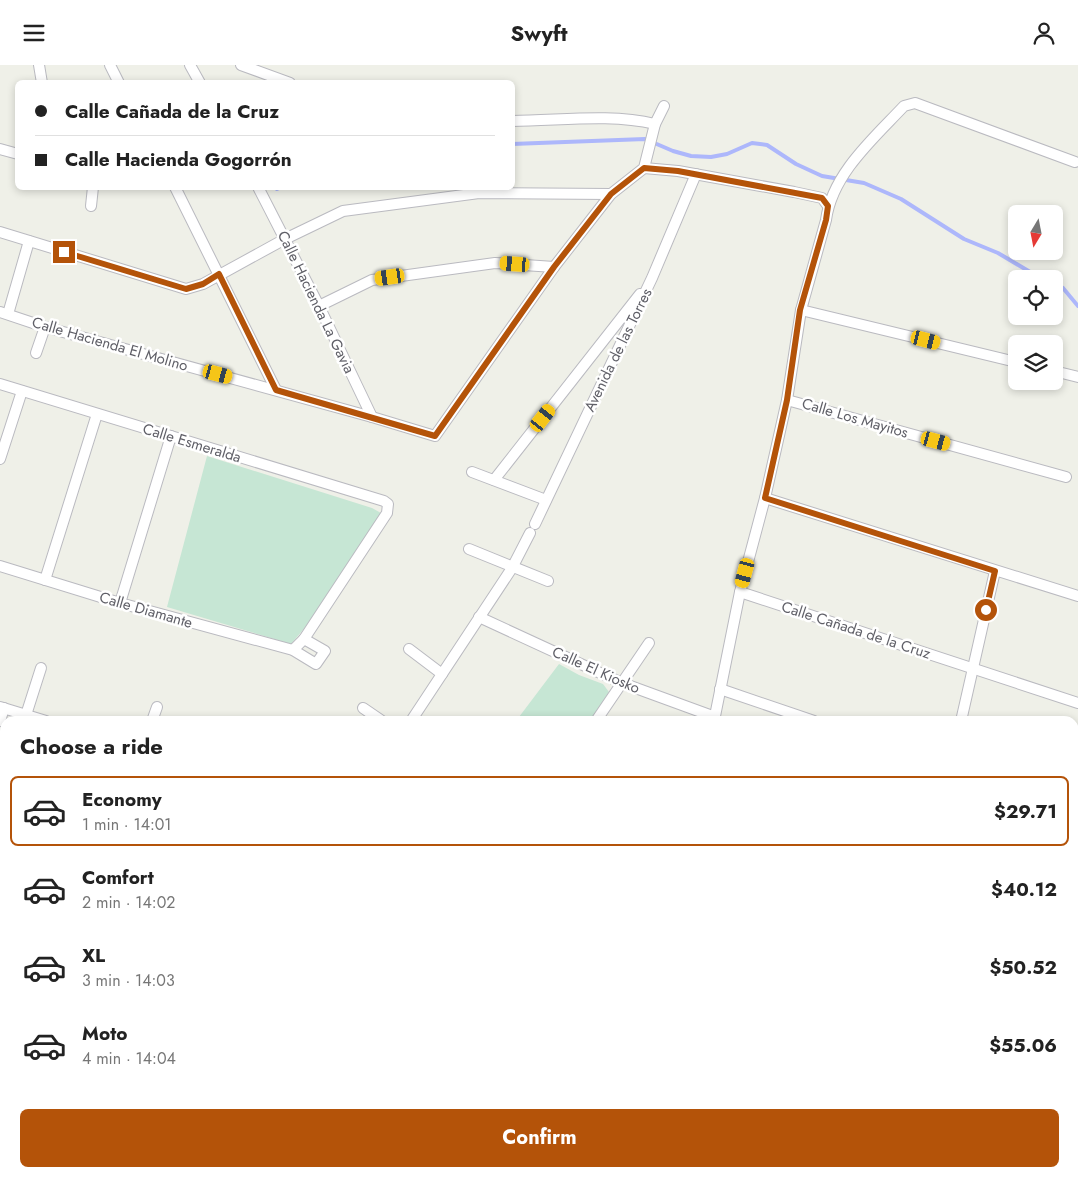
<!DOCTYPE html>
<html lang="en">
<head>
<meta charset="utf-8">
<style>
  :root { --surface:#fff; --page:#f2f2f2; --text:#222; --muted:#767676; --line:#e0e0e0; --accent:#b45309 }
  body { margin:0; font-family:Jost,sans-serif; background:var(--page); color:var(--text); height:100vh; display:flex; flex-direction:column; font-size:19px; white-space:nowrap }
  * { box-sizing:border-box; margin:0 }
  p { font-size:16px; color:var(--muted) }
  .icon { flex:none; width:28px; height:28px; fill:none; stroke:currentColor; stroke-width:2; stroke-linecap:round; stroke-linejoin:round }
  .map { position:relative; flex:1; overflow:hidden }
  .side { position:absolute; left:0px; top:651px; width:1079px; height:461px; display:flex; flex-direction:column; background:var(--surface); border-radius:15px 15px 0 0; box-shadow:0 2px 8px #0003 }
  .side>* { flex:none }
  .guide { position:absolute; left:15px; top:15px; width:500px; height:110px; border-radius:8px; box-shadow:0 2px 8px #0003; display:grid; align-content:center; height:110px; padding:0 20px; background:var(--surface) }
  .needle { width:32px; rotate:190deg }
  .tools { position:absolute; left:1008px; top:140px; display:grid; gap:10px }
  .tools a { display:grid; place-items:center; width:55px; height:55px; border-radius:8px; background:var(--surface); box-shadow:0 2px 8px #0003; font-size:25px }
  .end { position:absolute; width:22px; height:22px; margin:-11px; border:6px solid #b45309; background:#fff; box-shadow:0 0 0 2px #fff }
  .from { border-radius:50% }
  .car { position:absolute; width:15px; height:30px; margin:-15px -8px; border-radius:6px; box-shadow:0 0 4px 1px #0007; background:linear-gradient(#f5c518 24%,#345 0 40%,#f5c518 0 76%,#345 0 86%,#f5c518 0) }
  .guide b { display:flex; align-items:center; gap:18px; height:48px; font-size:19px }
  .guide b+b { border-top:1px solid var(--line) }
  .guide i { width:12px; height:12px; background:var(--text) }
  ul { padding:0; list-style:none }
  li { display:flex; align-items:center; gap:15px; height:70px; margin:0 10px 8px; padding:0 10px; border:2px solid transparent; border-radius:8px }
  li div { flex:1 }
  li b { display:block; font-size:19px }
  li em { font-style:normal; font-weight:700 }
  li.current { border-color:var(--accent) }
  li>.icon { width:45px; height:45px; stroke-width:1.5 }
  h2 { padding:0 20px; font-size:22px; line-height:60px }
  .button { display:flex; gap:10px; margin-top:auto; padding:10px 20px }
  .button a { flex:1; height:58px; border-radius:8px; background:var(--accent); color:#fff; font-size:20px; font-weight:700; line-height:58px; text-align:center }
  header { display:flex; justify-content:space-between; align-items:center; height:65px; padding:0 20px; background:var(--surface); font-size:22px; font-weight:700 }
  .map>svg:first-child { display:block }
  .green { fill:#c6e6d4 }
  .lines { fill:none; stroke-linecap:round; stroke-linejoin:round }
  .stream { stroke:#adb7fb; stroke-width:4 }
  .street-casing { stroke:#babac0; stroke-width:12 }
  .primary-casing { stroke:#d7ec66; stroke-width:19 }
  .street { stroke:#fff; stroke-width:10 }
  .primary { stroke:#e8fcb2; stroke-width:16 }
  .route { stroke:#b45309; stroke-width:6 }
  .labels { text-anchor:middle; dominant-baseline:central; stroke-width:5; stroke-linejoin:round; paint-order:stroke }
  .street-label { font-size:15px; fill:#5f5f67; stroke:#fff }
</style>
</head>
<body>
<header><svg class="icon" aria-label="menu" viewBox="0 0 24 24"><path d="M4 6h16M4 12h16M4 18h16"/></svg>Swyft<svg class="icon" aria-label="person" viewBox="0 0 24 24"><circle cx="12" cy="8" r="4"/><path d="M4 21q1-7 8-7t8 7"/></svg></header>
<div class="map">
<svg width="1078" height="1112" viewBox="0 0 1078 1112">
  <rect width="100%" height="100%" fill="#eff0e8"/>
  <!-- green -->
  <g class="green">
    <path d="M207,391L372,443L381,448C353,492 326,540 291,579L167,542Z"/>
    <polygon points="559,599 579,610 603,619 609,627 590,656 516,656"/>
  </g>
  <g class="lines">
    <!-- stream -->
    <g class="stream">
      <polyline points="512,79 645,74 673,86 691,91 711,92 727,89 752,78 767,80 796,99 822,111 864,118 901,134 964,174 998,188 1042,214"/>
      <polyline points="277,124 281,122"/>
      <polyline points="1054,220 1063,223 1078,241"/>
    </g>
    <defs>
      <g id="street">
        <polyline points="39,0 42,18"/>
        <polyline points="110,0 119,18"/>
        <polyline points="190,0 200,18"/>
        <polyline points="241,0 290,18"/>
        <path d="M512,56C559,56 609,48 655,59"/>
        <polyline points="0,84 18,89"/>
        <polyline points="644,103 678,106 794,127 822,133 828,141"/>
        <polyline points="175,122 276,325"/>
        <polyline points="258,122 319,241 372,352"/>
        <polyline points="91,141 93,122"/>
        <polyline points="0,167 186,224 203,219 285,174 343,146 479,128 611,129"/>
        <polyline points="319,241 372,215 495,198 554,202"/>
        <polyline points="801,245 1016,297"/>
        <polyline points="0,247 45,262 372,352 435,371 554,202 611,129 644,103 655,59 664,41"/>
        <polyline points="8,249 29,176"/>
        <polyline points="36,288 45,262"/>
        <polyline points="1054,306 1078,312"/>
        <polyline points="0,319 384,436 388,439 387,448 304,574 293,585"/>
        <polyline points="787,335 1066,412"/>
        <polyline points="0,394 22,326"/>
        <polyline points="472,407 546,435"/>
        <polyline points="494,415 640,229"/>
        <polyline points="765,433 1078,531"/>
        <polyline points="535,459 652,213 696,109"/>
        <polyline points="469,484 548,516"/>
        <polyline points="0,501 120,538 293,585 316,599 325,586 304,574"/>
        <polyline points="45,515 97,349"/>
        <polyline points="740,527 1078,638"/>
        <polyline points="120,538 171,371"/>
        <polyline points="479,552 622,618 715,652"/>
        <polyline points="409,584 442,609"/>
        <polyline points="720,624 814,656"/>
        <polyline points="0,642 46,656"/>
        <polyline points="363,643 382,656"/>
        <polyline points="26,650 41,603"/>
        <polyline points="0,656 4,643"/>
        <polyline points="152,656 157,642"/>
        <polyline points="411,656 512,503 530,468"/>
        <polyline points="596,656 649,578"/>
        <path d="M714,656L740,527L765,433L787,335L801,245L826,155C832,109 874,73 904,41L915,38L1075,97"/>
        <polyline points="961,656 995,506"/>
        <polyline points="1074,737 1078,738"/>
        <polyline points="1074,855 1078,856"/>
        <polyline points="0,877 5,881"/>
        <polyline points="0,968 5,964"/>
        <polyline points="0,1044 2,1055 0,1098"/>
        <polyline points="1074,1074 1078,1076"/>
        <polyline points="73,1108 81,1112"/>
        <polyline points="208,1108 211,1112"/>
        <polyline points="292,1108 295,1112"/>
        <polyline points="577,1108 590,1112"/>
        <polyline points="704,1108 705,1112"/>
        <polyline points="861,1108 872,1112"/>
        <polyline points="29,1112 41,1108"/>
        <polyline points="323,1112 348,1108 360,1112"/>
        <polyline points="536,1112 538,1108"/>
        <polyline points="637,1112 642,1108"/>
      </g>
      <g id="primary">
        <polyline points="0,951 5,957"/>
        <polyline points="0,989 5,995"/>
        <polyline points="90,1108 93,1112"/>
        <polyline points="121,1108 124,1112"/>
      </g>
    </defs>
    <!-- street casing -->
    <use href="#street" class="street-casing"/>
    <!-- primary casing -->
    <use href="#primary" class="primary-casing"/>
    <!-- street -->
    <use href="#street" class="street"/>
    <!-- primary -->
    <use href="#primary" class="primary"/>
  </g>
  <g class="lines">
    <!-- route -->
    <polyline class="route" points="64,187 186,224 203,219 219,209 276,325 435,371 554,202 611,129 644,103 678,106 822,133 828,141 826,155 800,245 787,335 765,433 995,506 986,545"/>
  </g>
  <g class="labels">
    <!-- street labels -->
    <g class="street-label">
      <text transform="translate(316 237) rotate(64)">Calle Hacienda La Gavia</text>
      <text transform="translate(110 279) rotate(16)">Calle Hacienda El Molino</text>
      <text transform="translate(618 285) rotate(-64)">Avenida de las Torres</text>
      <text transform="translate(855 353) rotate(16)">Calle Los Mayitos</text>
      <text transform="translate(192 378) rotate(17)">Calle Esmeralda</text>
      <text transform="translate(146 545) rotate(16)">Calle Diamante</text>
      <text transform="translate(856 565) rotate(18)">Calle Cañada de la Cruz</text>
      <text transform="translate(596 605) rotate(24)">Calle El Kiosko</text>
    </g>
  </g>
</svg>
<div class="tools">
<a><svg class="needle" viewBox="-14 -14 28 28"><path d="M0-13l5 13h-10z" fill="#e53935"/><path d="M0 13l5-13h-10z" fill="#767676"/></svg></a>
<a><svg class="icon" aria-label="locate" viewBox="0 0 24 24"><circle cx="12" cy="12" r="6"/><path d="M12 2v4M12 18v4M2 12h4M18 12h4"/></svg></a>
<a><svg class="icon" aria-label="layers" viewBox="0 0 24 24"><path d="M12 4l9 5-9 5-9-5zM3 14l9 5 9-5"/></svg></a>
</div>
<i class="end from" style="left:986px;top:545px"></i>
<i class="end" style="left:64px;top:187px"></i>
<i class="car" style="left:515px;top:199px;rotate:274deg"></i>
<i class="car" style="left:390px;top:212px;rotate:262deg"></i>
<i class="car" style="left:926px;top:275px;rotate:104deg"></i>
<i class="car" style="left:218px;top:309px;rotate:105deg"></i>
<i class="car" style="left:543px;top:353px;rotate:38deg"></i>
<i class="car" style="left:936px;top:376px;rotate:105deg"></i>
<i class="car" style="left:745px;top:508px;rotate:195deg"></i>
<div class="guide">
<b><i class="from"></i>Calle Cañada de la Cruz</b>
<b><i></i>Calle Hacienda Gogorrón</b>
</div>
<section class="side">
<h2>Choose a ride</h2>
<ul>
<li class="current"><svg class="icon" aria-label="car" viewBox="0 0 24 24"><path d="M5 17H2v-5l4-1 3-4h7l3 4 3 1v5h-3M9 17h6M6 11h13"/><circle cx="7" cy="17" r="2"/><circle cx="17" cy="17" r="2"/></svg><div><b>Economy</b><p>1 min · 14:01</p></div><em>$29.71</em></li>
<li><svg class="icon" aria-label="car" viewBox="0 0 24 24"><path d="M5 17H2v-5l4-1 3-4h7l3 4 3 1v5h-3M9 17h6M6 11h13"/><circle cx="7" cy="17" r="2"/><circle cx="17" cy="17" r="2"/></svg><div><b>Comfort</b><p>2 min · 14:02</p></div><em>$40.12</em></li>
<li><svg class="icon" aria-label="car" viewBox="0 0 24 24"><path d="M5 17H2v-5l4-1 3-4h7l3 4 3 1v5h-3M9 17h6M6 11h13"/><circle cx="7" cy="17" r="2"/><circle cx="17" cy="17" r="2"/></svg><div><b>XL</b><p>3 min · 14:03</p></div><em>$50.52</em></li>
<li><svg class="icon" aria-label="car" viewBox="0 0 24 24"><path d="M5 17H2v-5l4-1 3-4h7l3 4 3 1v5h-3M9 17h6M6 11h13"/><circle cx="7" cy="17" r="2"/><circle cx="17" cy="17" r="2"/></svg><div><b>Moto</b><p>4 min · 14:04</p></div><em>$55.06</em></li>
</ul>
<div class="button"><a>Confirm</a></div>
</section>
</div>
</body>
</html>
